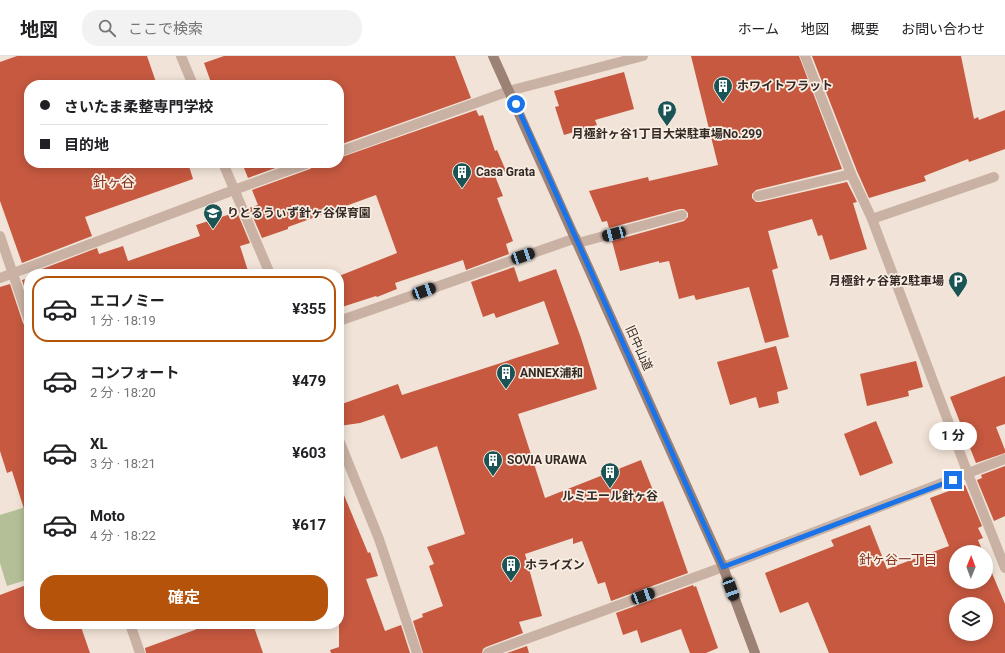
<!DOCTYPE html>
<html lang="ja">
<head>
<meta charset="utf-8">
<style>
  :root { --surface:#fff; --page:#f2f2f2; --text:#202124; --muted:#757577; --line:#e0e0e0; --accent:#b45309 }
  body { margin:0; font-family:Roboto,"Noto Sans JP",sans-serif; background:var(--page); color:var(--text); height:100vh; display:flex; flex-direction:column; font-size:15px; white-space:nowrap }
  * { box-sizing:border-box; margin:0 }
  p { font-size:13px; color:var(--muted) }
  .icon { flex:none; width:22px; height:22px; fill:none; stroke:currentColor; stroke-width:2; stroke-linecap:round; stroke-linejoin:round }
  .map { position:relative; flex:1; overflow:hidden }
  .panel { position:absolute; left:24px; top:213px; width:320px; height:360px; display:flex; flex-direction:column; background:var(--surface); border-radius:16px; box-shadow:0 2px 10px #0003 }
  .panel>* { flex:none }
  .banner { position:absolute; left:24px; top:24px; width:320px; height:88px; border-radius:16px; box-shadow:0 2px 10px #0003; display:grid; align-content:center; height:88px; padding:0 16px; background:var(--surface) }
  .needle { width:26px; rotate:1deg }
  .controls { position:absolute; left:949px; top:489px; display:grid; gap:8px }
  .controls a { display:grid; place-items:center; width:44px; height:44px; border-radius:50%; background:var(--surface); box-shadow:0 2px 10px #0003; font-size:20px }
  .end { position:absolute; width:18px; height:18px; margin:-9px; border:5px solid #1a73e8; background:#fff; box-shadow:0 0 0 2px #fff }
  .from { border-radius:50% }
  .bubble { position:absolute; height:28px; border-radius:14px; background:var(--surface); box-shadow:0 2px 10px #0003; font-size:13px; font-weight:700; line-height:28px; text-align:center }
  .car { position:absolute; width:12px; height:24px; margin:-12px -6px; border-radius:5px; box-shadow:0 0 3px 1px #0007; background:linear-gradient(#222 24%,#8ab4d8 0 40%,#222 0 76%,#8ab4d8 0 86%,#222 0) }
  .banner b { display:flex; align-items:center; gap:14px; height:38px; font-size:15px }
  .banner b+b { border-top:1px solid var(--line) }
  .banner i { width:10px; height:10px; background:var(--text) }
  ul { padding:7px 0 0; list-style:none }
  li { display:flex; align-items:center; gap:12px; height:66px; margin:0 8px 6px; padding:0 8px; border:2px solid transparent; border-radius:16px }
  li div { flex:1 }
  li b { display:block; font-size:15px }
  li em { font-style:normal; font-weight:700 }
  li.current { border-color:var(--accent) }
  li>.icon { width:36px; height:36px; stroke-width:1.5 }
  .primary-button { display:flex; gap:8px; margin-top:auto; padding:8px 16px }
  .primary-button a { flex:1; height:46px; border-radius:16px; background:var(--accent); color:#fff; font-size:16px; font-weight:700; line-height:46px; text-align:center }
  header { display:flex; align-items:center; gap:24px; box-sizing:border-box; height:56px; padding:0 20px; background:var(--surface); border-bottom:1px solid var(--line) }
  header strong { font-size:19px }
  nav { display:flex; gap:22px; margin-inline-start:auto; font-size:14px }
  .search { width:280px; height:36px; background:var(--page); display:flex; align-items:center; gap:10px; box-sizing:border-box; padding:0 14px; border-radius:16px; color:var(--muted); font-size:15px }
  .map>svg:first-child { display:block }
  .green { fill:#b4bf98 }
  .building { fill:#c65940; fill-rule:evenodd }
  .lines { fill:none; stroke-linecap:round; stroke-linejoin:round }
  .service { stroke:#c9b2a4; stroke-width:10 }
  .minor { stroke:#c9b2a4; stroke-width:10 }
  .secondary { stroke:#9c8175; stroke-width:10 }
  .route { stroke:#1a73e8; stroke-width:5 }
  .labels { text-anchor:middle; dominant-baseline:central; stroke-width:3.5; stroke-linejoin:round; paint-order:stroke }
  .poi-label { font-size:12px; font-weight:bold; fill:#342925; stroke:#f9eee3; text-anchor:start }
  .street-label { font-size:12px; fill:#342925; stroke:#f9eee3 }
  .neighbourhood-label { font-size:13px; fill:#83311e; stroke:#f9eee3 }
  .quarter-label { font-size:14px; fill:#83311e; stroke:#f9eee3 }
</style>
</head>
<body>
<header>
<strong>地図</strong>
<div class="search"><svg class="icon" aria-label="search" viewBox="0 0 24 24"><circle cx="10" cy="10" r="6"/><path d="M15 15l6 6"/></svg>ここで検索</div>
<nav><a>ホーム</a><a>地図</a><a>概要</a><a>お問い合わせ</a></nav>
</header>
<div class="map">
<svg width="1005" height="597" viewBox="0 0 1005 597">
  <rect width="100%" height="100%" fill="#f1e3d7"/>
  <!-- green -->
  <polygon class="green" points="29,450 29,523 7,530 0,507 0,459"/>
  <!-- building -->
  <g class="building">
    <polygon points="17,0 147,0 157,29 29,29 29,107 188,107 193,123 85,161 92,180 22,207 0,145 0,6"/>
    <polygon points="224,0 455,0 471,42 339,89 339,29 250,29 249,25 238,29 212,29 204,7"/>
    <polygon points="691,0 799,0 842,113 756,134 752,138 752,142 756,146 760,146 847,126 857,146 853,147 867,193 830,204 822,179 818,180 812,163 768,175 778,212 772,214 789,281 765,287 749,231 696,244 694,239 679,243 669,205 659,207 659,205 620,215 612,185 684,165 688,161 688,157 684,153 680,153 609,172 607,165 602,166 589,135 648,121 649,125 718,109"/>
    <polygon points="812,0 961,0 974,63 978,61 979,64 1005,54 1005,93 969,106 968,103 924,120 926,125 869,142 857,115"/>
    <polygon points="624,16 634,53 595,64 597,69 564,79 555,51 559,50 554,35"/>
    <polygon points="476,54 479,60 483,59 495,95 497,94 506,115 495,120 503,140 497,142 513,185 506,188 509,198 466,214 463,204 395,227 397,233 377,241 376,240 339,252 339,220 397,197 376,139 288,171 288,173 262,182 249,152 258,149 252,134 310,113 313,111 314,107 339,107 339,102"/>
    <polygon points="242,107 289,107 248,122"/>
    <polygon points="237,156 250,187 240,190 249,218 29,218 97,192 99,198 123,190 128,205 200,180 196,169"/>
    <polygon points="514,211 519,226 556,213 581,282 597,333 518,358 545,442 641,404 658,447 663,445 688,517 611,545 605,526 598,528 582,485 573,488 573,482 525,498 542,560 519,566 523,577 486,591 483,593 482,597 423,597 413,565 423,561 422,558 443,550 429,510 434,508 427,491 465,478 437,390 401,403 384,359 360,367 339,370 339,349 398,328 402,339 559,288 544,245 496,262 494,257 483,261 471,226"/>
    <polygon points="29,222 29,245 22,224"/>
    <polygon points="10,228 23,267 25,270 29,271 29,452 24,453 12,415 7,417 0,395 0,231"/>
    <polygon points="776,290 788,333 777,336 779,347 759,352 756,341 730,349 717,306"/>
    <polygon points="916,305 923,331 908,335 909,340 867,350 860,318"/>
    <polygon points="1005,320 1005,368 996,371 1005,394 1005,397 976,407 950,341"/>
    <polygon points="876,365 893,407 860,420 844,378"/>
    <polygon points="1005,410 1005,460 994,465 977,424 982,422 981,419"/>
    <polygon points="339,427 368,497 370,496 378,520 366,523 385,575 401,569 410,597 331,597 330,594 339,591"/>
    <path d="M965,429L982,470L978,472L983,482L978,484L983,496H956V526H986V503L1005,548V597H829L808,546L780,557L765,517L834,490L831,484L870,469L887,513L949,490L930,442ZM956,548H986V578H956Z"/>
    <polygon points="29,528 29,568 80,568 90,597 0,597 0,539"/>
    <polygon points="693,529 694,531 696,530 718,592 706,597 690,597 681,573 641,587 637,574 623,579 616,557"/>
    <polygon points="211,568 253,568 263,597 146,597 145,592"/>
    <polygon points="527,590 529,597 507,597"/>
  </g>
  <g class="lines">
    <!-- service -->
    <g class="service">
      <polyline points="758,140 851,118"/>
      <polyline points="872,163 994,121"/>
      <polyline points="578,187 682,159"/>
      <polyline points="339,265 576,182"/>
    </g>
    <!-- minor -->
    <g class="minor">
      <polyline points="181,0 193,29"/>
      <polyline points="805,0 851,118 872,163 968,418 1005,512"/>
      <polyline points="339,96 509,35 643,0"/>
      <polyline points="223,107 270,218"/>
      <polyline points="0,180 29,265"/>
      <polyline points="0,222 234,134 308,107"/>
      <polyline points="339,384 379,483 417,597"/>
      <polyline points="130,568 140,597"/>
      <polyline points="488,597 723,511 1005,403"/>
    </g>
    <!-- secondary -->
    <polyline class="secondary" points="493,0 723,511 755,597"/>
  </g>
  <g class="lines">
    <!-- route -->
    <polyline class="route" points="516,48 723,511 953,424"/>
  </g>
  <!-- icons -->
  <defs>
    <symbol id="building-pin" viewBox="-11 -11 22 30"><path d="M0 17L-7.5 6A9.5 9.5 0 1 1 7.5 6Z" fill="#1b5455" stroke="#f9eee3"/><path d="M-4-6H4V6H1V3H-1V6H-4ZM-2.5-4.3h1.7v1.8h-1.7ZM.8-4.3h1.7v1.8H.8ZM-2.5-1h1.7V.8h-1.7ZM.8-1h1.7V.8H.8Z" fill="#fff"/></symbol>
    <symbol id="parking-pin" viewBox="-11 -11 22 30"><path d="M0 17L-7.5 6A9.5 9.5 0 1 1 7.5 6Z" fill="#1b5455" stroke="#f9eee3"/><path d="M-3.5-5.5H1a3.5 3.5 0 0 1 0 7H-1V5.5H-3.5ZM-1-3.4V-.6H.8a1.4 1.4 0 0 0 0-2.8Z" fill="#fff"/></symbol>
    <symbol id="school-pin" viewBox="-11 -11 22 30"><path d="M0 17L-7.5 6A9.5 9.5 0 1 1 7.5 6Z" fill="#1b5455" stroke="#f9eee3"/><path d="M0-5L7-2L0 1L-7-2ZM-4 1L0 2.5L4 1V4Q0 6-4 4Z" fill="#fff"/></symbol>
  </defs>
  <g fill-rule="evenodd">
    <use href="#building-pin" x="712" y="19" width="22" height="30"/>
    <use href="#parking-pin" x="656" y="43" width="22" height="30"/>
    <use href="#building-pin" x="451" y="105" width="22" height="30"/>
    <use href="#school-pin" x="202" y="146" width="22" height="30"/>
    <use href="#parking-pin" x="947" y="214" width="22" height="30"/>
    <use href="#building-pin" x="495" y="306" width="22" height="30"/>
    <use href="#building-pin" x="482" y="393" width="22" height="30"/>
    <use href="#building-pin" x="599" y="405" width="22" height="30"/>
    <use href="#building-pin" x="500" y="498" width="22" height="30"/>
  </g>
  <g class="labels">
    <!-- poi labels -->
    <g class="poi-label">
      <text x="737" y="30">ホワイトフラット</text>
      <text x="667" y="78" text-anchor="middle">月極針ヶ谷1丁目大栄駐車場No.299</text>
      <text x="476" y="116">Casa Grata</text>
      <text x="227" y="157">りとるうぃず針ヶ谷保育園</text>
      <text x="944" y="225" text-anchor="end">月極針ヶ谷第2駐車場</text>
      <text x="520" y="317">ANNEX浦和</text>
      <text x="507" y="404">SOVIA URAWA</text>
      <text x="610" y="440" text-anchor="middle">ルミエール針ヶ谷</text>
      <text x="525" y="509">ホライズン</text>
    </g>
    <!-- street labels -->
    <g class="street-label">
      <text transform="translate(639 292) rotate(66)">旧中山道</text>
    </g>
    <!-- neighbourhood labels -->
    <g class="neighbourhood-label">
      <text x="898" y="503">針ヶ谷一丁目</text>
    </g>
    <!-- quarter labels -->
    <g class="quarter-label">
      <text x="114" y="126">針ヶ谷</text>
    </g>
  </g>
</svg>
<div class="controls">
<a><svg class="needle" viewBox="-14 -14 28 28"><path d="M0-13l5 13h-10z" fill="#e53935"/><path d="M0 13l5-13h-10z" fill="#757577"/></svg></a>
<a><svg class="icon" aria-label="layers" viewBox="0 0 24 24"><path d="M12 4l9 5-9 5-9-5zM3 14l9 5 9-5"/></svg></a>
</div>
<i class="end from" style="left:516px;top:48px"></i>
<i class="end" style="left:953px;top:424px"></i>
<div class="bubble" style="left:929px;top:366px;width:48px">1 分</div>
<i class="car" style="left:614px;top:178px;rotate:255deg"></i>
<i class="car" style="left:523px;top:200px;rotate:71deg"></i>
<i class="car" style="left:424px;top:235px;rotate:70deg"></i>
<i class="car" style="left:731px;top:533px;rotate:160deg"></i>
<i class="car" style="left:643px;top:540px;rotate:70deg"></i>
<div class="banner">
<b><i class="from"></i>さいたま柔整専門学校</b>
<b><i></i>目的地</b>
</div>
<section class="panel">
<ul>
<li class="current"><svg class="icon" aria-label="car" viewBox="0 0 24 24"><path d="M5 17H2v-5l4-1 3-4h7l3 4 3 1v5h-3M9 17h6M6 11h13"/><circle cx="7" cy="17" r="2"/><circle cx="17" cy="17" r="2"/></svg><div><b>エコノミー</b><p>1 分 · 18:19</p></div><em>¥355</em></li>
<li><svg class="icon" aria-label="car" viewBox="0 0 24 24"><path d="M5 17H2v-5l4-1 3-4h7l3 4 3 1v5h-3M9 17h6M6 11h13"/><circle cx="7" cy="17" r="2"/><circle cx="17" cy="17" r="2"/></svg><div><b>コンフォート</b><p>2 分 · 18:20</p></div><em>¥479</em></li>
<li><svg class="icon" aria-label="car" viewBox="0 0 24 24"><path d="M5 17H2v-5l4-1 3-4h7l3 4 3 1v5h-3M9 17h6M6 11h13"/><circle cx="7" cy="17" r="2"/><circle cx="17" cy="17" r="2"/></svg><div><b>XL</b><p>3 分 · 18:21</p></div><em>¥603</em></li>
<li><svg class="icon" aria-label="car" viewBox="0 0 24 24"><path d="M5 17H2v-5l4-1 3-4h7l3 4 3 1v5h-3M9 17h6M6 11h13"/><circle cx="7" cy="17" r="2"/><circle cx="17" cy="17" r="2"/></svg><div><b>Moto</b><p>4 分 · 18:22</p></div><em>¥617</em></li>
</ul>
<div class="primary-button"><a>確定</a></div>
</section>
</div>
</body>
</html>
